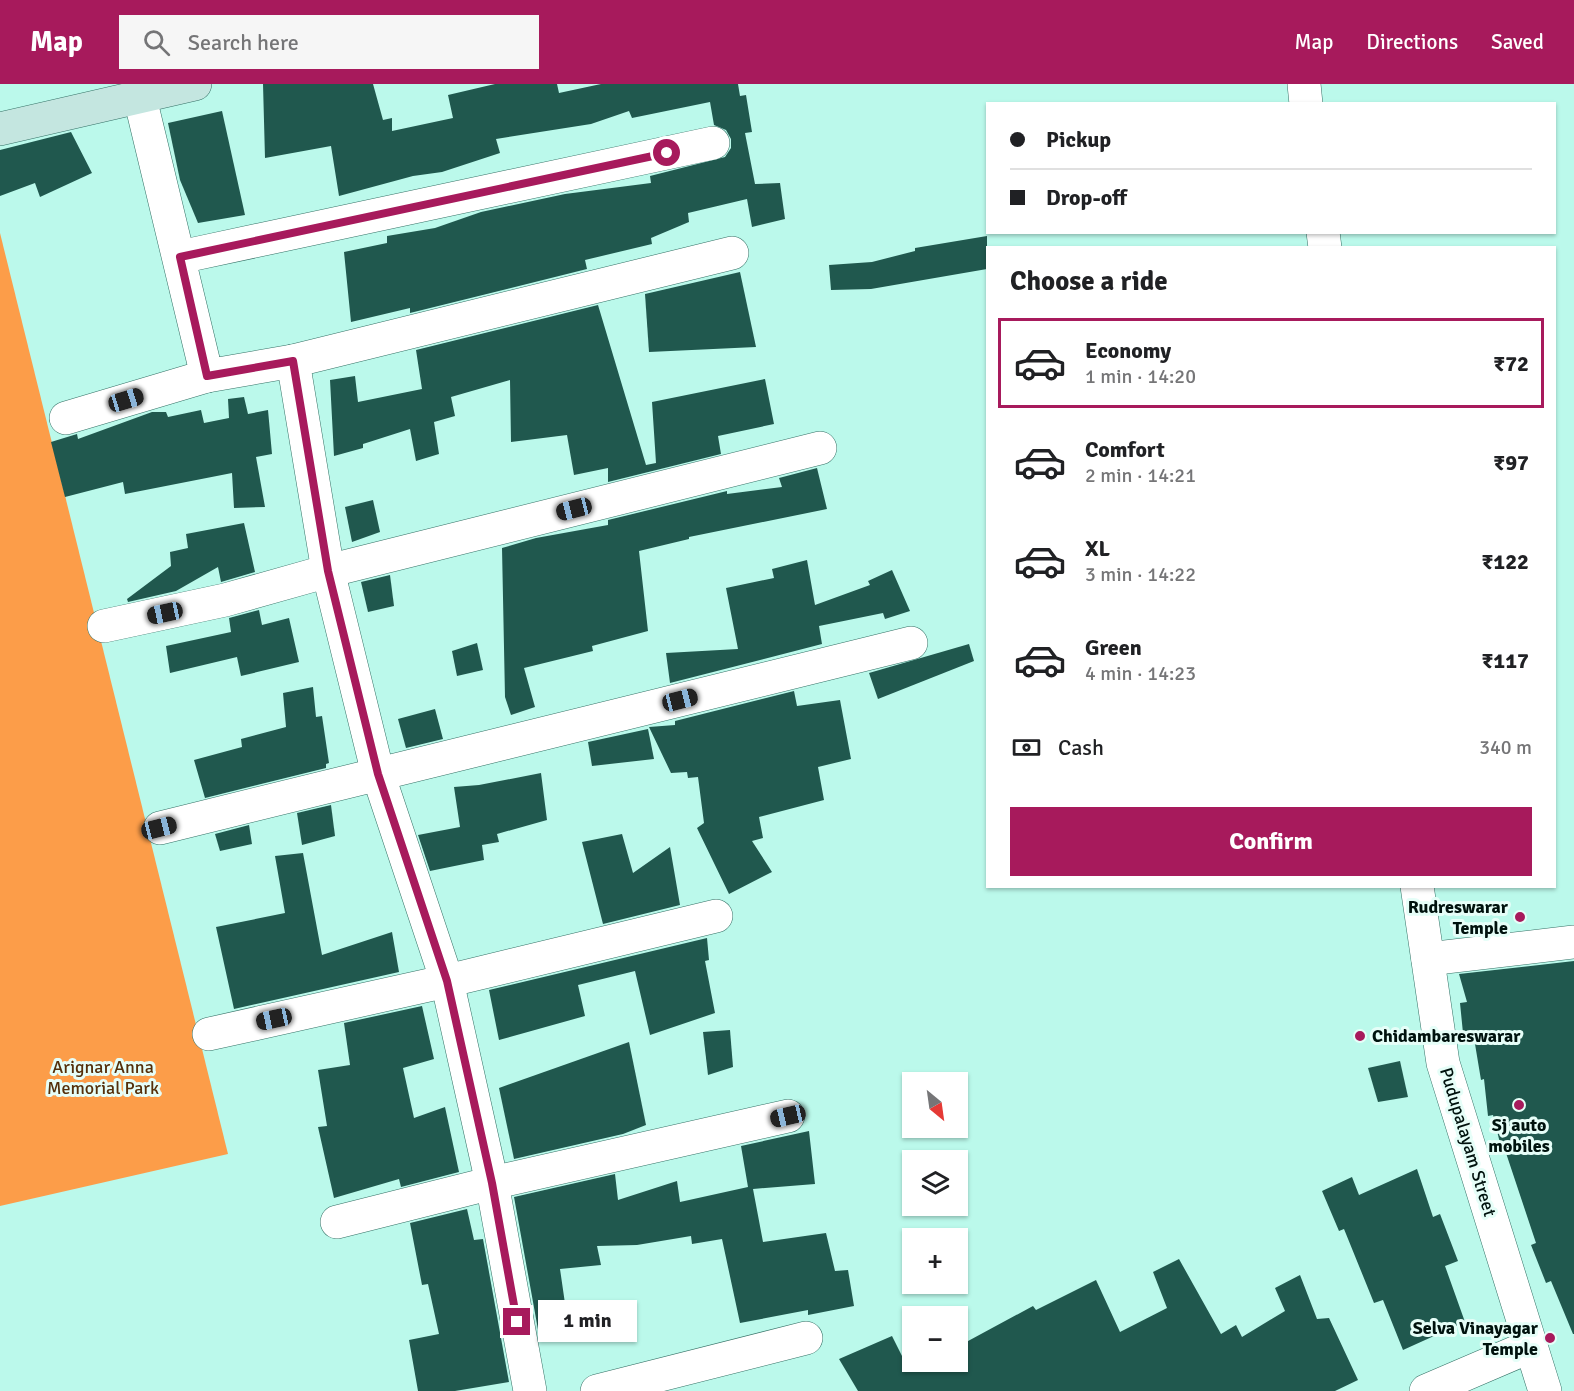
<!DOCTYPE html>
<html lang="en">
<head>
<meta charset="utf-8">
<style>
  :root { --surface:#fff; --page:#f6f6f6; --text:#202124; --muted:#757577; --line:#e0e0e0; --accent:#a71a5c }
  body { margin:0; font-family:Signika,sans-serif; background:var(--page); color:var(--text); height:100vh; display:flex; flex-direction:column; font-size:22px; white-space:nowrap }
  * { box-sizing:border-box; margin:0 }
  p { font-size:20px; color:var(--muted) }
  .icon { flex:none; width:33px; height:33px; fill:none; stroke:currentColor; stroke-width:2; stroke-linecap:round; stroke-linejoin:round }
  .map { position:relative; flex:1; overflow:hidden }
  .sheet { position:absolute; left:986px; top:162px; width:570px; height:642px; display:flex; flex-direction:column; background:var(--surface); border-radius:0px; box-shadow:0 2px 4px #0004 }
  .sheet>* { flex:none }
  .guide { position:absolute; left:986px; top:18px; width:570px; height:132px; border-radius:0px; box-shadow:0 2px 4px #0004; display:grid; align-content:center; height:132px; padding:0 24px; background:var(--surface) }
  .needle { width:39px; rotate:151deg }
  .controls { position:absolute; left:902px; top:988px; display:grid; gap:12px }
  .controls a { display:grid; place-items:center; width:66px; height:66px; border-radius:0px; background:var(--surface); box-shadow:0 2px 4px #0004; font-size:30px }
  .end { position:absolute; width:27px; height:27px; margin:-14px; border:8px solid #a71a5c; background:#fff; box-shadow:0 0 0 3px #fff }
  .from { border-radius:50% }
  .bubble { position:absolute; height:42px; border-radius:0px; background:var(--surface); box-shadow:0 2px 4px #0004; font-size:20px; font-weight:700; line-height:42px; text-align:center }
  .car { position:absolute; width:18px; height:36px; margin:-18px -9px; border-radius:8px; box-shadow:0 0 4px 2px #0007; background:linear-gradient(#222 24%,#8ab4d8 0 40%,#222 0 76%,#8ab4d8 0 86%,#222 0) }
  .guide b { display:flex; align-items:center; gap:21px; height:57px; font-size:22px }
  .guide b+b { border-top:2px solid var(--line) }
  .guide i { width:15px; height:15px; background:var(--text) }
  ul { padding:0; list-style:none }
  li { display:flex; align-items:center; gap:18px; height:90px; margin:0 12px 9px; padding:0 12px; border:3px solid transparent; border-radius:0px }
  li div { flex:1 }
  li b { display:block; font-size:22px }
  li em { font-style:normal; font-weight:700 }
  li.on { border-color:var(--accent) }
  li>.icon { width:54px; height:54px; stroke-width:1.5 }
  h2 { padding:0 24px; font-size:27px; line-height:72px }
  .pay { display:flex; align-items:center; gap:15px; height:66px; padding:0 24px; font-size:22px }
  .pay p { margin-inline-start:auto }
  .cta { display:flex; gap:12px; margin-top:auto; padding:12px 24px }
  .cta a { flex:1; height:69px; border-radius:0px; background:var(--accent); color:#fff; font-size:24px; font-weight:700; line-height:69px; text-align:center }
  header { display:flex; align-items:center; gap:36px; box-sizing:border-box; height:84px; padding:0 30px; background:var(--accent); color:#fff }
  header strong { font-size:28px }
  nav { display:flex; gap:33px; margin-inline-start:auto; font-size:21px }
  .search { width:420px; height:54px; background:var(--page); display:flex; align-items:center; gap:15px; box-sizing:border-box; padding:0 21px; border-radius:0px; color:var(--muted); font-size:22px }
  .map>svg:first-child { display:block }
  .green { fill:#fc9d49 }
  .building { fill:#20584e }
  .lines { fill:none; stroke-linecap:round; stroke-linejoin:round }
  .minor-casing { stroke:#357166; stroke-width:34 }
  .secondary-casing { stroke:#357166; stroke-width:34 }
  .minor { stroke:#fff; stroke-width:33 }
  .secondary { stroke:#c4e6e0; stroke-width:33 }
  .route { stroke:#a71a5c; stroke-width:8 }
  .poi-dot { fill:#a71a5c; stroke:#e6fef8; stroke-width:2 }
  .labels { text-anchor:middle; dominant-baseline:central; stroke-width:6; stroke-linejoin:round; paint-order:stroke }
  .poi-label { font-size:18px; font-weight:bold; fill:#00120e; stroke:#e6fef8; text-anchor:end }
  .park-label { font-size:18px; fill:#542f0a; stroke:#e6fef8 }
  .street-label { font-size:18px; fill:#00120e; stroke:#e6fef8 }
</style>
</head>
<body>
<header>
<strong>Map</strong>
<div class="search"><svg class="icon" aria-label="search" viewBox="0 0 24 24"><circle cx="10" cy="10" r="6"/><path d="M15 15l6 6"/></svg>Search here</div>
<nav><a>Map</a><a>Directions</a><a>Saved</a></nav>
</header>
<div class="map">
<svg width="1574" height="1307" viewBox="0 0 1574 1307">
  <rect width="100%" height="100%" fill="#bbf9eb"/>
  <!-- green -->
  <polygon class="green" points="0,149 228,1070 0,1122"/>
  <!-- building -->
  <g class="building">
    <polygon points="263,0 373,0 383,36 392,34 392,47 453,34 448,11 495,0 557,0 559,9 601,0 738,0 740,12 746,11 752,48 745,49 755,100 780,99 785,135 752,143 747,115 688,129 689,138 651,154 652,160 585,176 587,185 410,229 410,224 351,238 344,168 387,159 387,152 435,144 481,128 565,110 651,99 650,92 725,73 731,64 731,55 726,46 714,41 710,18 632,34 629,27 591,40 496,55 500,69 442,88 413,92 339,112 331,62 265,74"/>
    <polygon points="222,27 245,131 198,139 180,96 168,39"/>
    <polygon points="71,48 92,89 40,113 35,99 0,112 0,66"/>
    <polygon points="987,152 987,185 871,205 831,206 829,181 872,178 915,167 915,164"/>
    <polygon points="740,188 756,263 649,268 645,210"/>
    <polygon points="598,221 646,381 656,379 652,318 765,295 774,340 718,352 721,370 608,398 608,384 574,391 567,351 511,358 510,296 451,313 455,332 434,338 439,370 416,377 410,345 363,360 363,364 334,372 330,296 355,292 358,318 422,305 416,266"/>
    <polygon points="244,313 248,330 268,326 272,370 256,373 265,423 234,424 232,389 125,410 123,398 65,413 51,358 77,350 78,355 152,328 166,328 168,333 201,326 204,339 229,334 228,315"/>
    <polygon points="817,384 827,425 689,453 689,455 639,467 648,547 592,562 593,567 524,584 535,623 511,631 505,613 502,464 536,454 608,441 608,436 727,407 727,410 782,403 779,394"/>
    <polygon points="373,416 380,448 352,458 345,423"/>
    <polygon points="244,439 255,488 221,498 218,483 176,507 128,518 127,515 171,482 170,468 188,464 186,450"/>
    <polygon points="807,476 815,521 870,501 868,497 892,486 910,527 885,535 883,529 819,542 822,560 670,599 666,569 738,565 726,504 774,494 772,485"/>
    <polygon points="390,491 394,522 368,528 361,498"/>
    <polygon points="259,526 262,541 289,534 299,578 241,592 237,573 170,589 166,562 231,548 229,534"/>
    <polygon points="477,559 483,586 457,592 452,567"/>
    <polygon points="969,560 974,577 878,615 869,589"/>
    <polygon points="313,603 316,633 322,632 329,679 326,680 326,684 205,714 194,676 242,663 241,655 286,643 283,609"/>
    <polygon points="794,607 797,622 840,616 851,675 818,683 824,716 759,733 763,754 752,757 772,788 729,810 697,744 704,739 698,693 688,694 687,688 671,689 649,643 675,641 675,637"/>
    <polygon points="435,625 443,655 406,664 398,635"/>
    <polygon points="648,645 654,675 592,682 588,658"/>
    <polygon points="541,689 547,736 497,750 499,758 482,761 484,776 430,787 418,751 460,743 454,703 479,701"/>
    <polygon points="331,721 335,752 302,761 297,729"/>
    <polygon points="249,741 252,760 220,767 215,750"/>
    <polygon points="622,750 633,789 670,763 680,821 603,840 582,758"/>
    <polygon points="303,769 322,871 392,848 399,888 234,925 216,843 285,829 275,772"/>
    <polygon points="707,854 709,876 705,877 715,929 650,951 635,887 578,901 585,932 499,956 489,906"/>
    <polygon points="1574,877 1574,1250 1573,1250 1551,1197 1546,1199 1531,1161 1536,1159 1505,1066 1502,1067 1493,1031 1488,1032 1484,995 1481,996 1473,948 1463,949 1460,919 1467,918 1459,890"/>
    <polygon points="422,922 434,975 403,984 414,1034 445,1023 459,1088 401,1103 399,1095 334,1114 318,1043 327,1042 318,986 350,981 344,939"/>
    <polygon points="730,946 733,983 708,991 703,948"/>
    <polygon points="629,958 646,1041 623,1050 514,1075 499,1004"/>
    <polygon points="1400,977 1408,1013 1378,1018 1368,984"/>
    <polygon points="809,1047 815,1100 753,1105 763,1158 826,1149 835,1187 848,1186 854,1222 808,1231 808,1226 740,1239 722,1155 692,1160 691,1152 637,1161 597,1162 601,1181 560,1185 569,1247 539,1251 514,1113 615,1090 618,1116 677,1097 680,1118 748,1103 741,1062"/>
    <polygon points="1417,1085 1433,1133 1440,1130 1458,1177 1445,1182 1465,1238 1403,1266 1383,1216 1374,1219 1344,1145 1339,1147 1322,1107 1352,1093 1359,1111"/>
    <polygon points="467,1125 474,1156 483,1155 509,1298 455,1307 418,1307 409,1256 439,1250 428,1200 422,1201 410,1139"/>
    <polygon points="1179,1175 1221,1250 1236,1241 1242,1253 1285,1227 1275,1204 1300,1191 1317,1235 1329,1234 1358,1296 1335,1307 858,1307 839,1275 892,1252 905,1278 957,1278 957,1263 1033,1222 1036,1226 1096,1196 1120,1248 1167,1224 1153,1188"/>
  </g>
  <g class="lines">
    <defs>
      <g id="minor">
        <polyline points="1304,0 1306,20"/>
        <polyline points="140,14 207,292 293,277 328,487 378,690 447,897 492,1099 530,1307"/>
        <polyline points="1323,148 1325,164"/>
        <polyline points="180,173 713,59"/>
        <polyline points="293,277 732,169"/>
        <polyline points="66,334 207,292"/>
        <polyline points="104,542 225,516 328,487 820,364"/>
        <polyline points="160,744 911,559"/>
        <polyline points="1417,802 1443,979 1545,1307"/>
        <polyline points="1428,875 1574,858"/>
        <polyline points="209,950 447,897 716,832"/>
        <polyline points="337,1138 492,1099 788,1032"/>
        <polyline points="597,1307 806,1254"/>
        <polyline points="1426,1307 1531,1262"/>
      </g>
      <polyline id="secondary" points="0,45 195,0"/>
    </defs>
    <!-- minor casing -->
    <use href="#minor" class="minor-casing"/>
    <!-- secondary casing -->
    <use href="#secondary" class="secondary-casing"/>
    <!-- minor -->
    <use href="#minor" class="minor"/>
    <!-- secondary -->
    <use href="#secondary" class="secondary"/>
  </g>
  <g class="lines">
    <!-- route -->
    <polyline class="route" points="517,1238 492,1099 447,897 378,690 328,487 293,277 207,292 180,173 667,69"/>
  </g>
  <!-- markers -->
  <g class="poi-dot">
    <circle cx="1520" cy="833" r="6"/>
    <circle cx="1360" cy="952" r="6"/>
    <circle cx="1519" cy="1021" r="6"/>
    <circle cx="1550" cy="1254" r="6"/>
  </g>
  <g class="labels">
    <!-- poi labels -->
    <g class="poi-label">
      <text x="1508" y="823">Rudreswarar<tspan x="1508" dy="21">Temple</tspan></text>
      <text x="1372" y="952" text-anchor="start">Chidambareswarar</text>
      <text x="1519" y="1041" text-anchor="middle">Sj auto<tspan x="1519" dy="21">mobiles</tspan></text>
      <text x="1538" y="1244">Selva Vinayagar<tspan x="1538" dy="21">Temple</tspan></text>
    </g>
    <!-- park labels -->
    <g class="park-label">
      <text x="103" y="983">Arignar Anna<tspan x="103" dy="21">Memorial Park</tspan></text>
    </g>
    <!-- street labels -->
    <g class="street-label">
      <text transform="translate(1468 1058) rotate(73)">Pudupalayam Street</text>
    </g>
  </g>
</svg>
<div class="controls">
<a><svg class="needle" viewBox="-14 -14 28 28"><path d="M0-13l5 13h-10z" fill="#e53935"/><path d="M0 13l5-13h-10z" fill="#757577"/></svg></a>
<a><svg class="icon" aria-label="layers" viewBox="0 0 24 24"><path d="M12 4l9 5-9 5-9-5zM3 14l9 5 9-5"/></svg></a>
<a>+</a>
<a>−</a>
</div>
<i class="end from" style="left:667px;top:69px"></i>
<i class="end" style="left:517px;top:1238px"></i>
<div class="bubble" style="left:538px;top:1216px;width:99px">1 min</div>
<i class="car" style="left:126px;top:316px;rotate:73deg"></i>
<i class="car" style="left:574px;top:425px;rotate:256deg"></i>
<i class="car" style="left:165px;top:529px;rotate:258deg"></i>
<i class="car" style="left:680px;top:616px;rotate:76deg"></i>
<i class="car" style="left:159px;top:744px;rotate:76deg"></i>
<i class="car" style="left:274px;top:935px;rotate:258deg"></i>
<i class="car" style="left:788px;top:1032px;rotate:257deg"></i>
<div class="guide">
<b><i class="from"></i>Pickup</b>
<b><i></i>Drop-off</b>
</div>
<section class="sheet">
<h2>Choose a ride</h2>
<ul>
<li class="on"><svg class="icon" aria-label="car" viewBox="0 0 24 24"><path d="M5 17H2v-5l4-1 3-4h7l3 4 3 1v5h-3M9 17h6M6 11h13"/><circle cx="7" cy="17" r="2"/><circle cx="17" cy="17" r="2"/></svg><div><b>Economy</b><p>1 min · 14:20</p></div><em>₹72</em></li>
<li><svg class="icon" aria-label="car" viewBox="0 0 24 24"><path d="M5 17H2v-5l4-1 3-4h7l3 4 3 1v5h-3M9 17h6M6 11h13"/><circle cx="7" cy="17" r="2"/><circle cx="17" cy="17" r="2"/></svg><div><b>Comfort</b><p>2 min · 14:21</p></div><em>₹97</em></li>
<li><svg class="icon" aria-label="car" viewBox="0 0 24 24"><path d="M5 17H2v-5l4-1 3-4h7l3 4 3 1v5h-3M9 17h6M6 11h13"/><circle cx="7" cy="17" r="2"/><circle cx="17" cy="17" r="2"/></svg><div><b>XL</b><p>3 min · 14:22</p></div><em>₹122</em></li>
<li><svg class="icon" aria-label="car" viewBox="0 0 24 24"><path d="M5 17H2v-5l4-1 3-4h7l3 4 3 1v5h-3M9 17h6M6 11h13"/><circle cx="7" cy="17" r="2"/><circle cx="17" cy="17" r="2"/></svg><div><b>Green</b><p>4 min · 14:23</p></div><em>₹117</em></li>
</ul>
<div class="pay"><svg class="icon" aria-label="cash" viewBox="0 0 24 24"><path d="M3 7h18v10H3z"/><circle cx="12" cy="12" r="2"/></svg>Cash<p>340 m</p></div>
<div class="cta"><a>Confirm</a></div>
</section>
</div>
</body>
</html>
